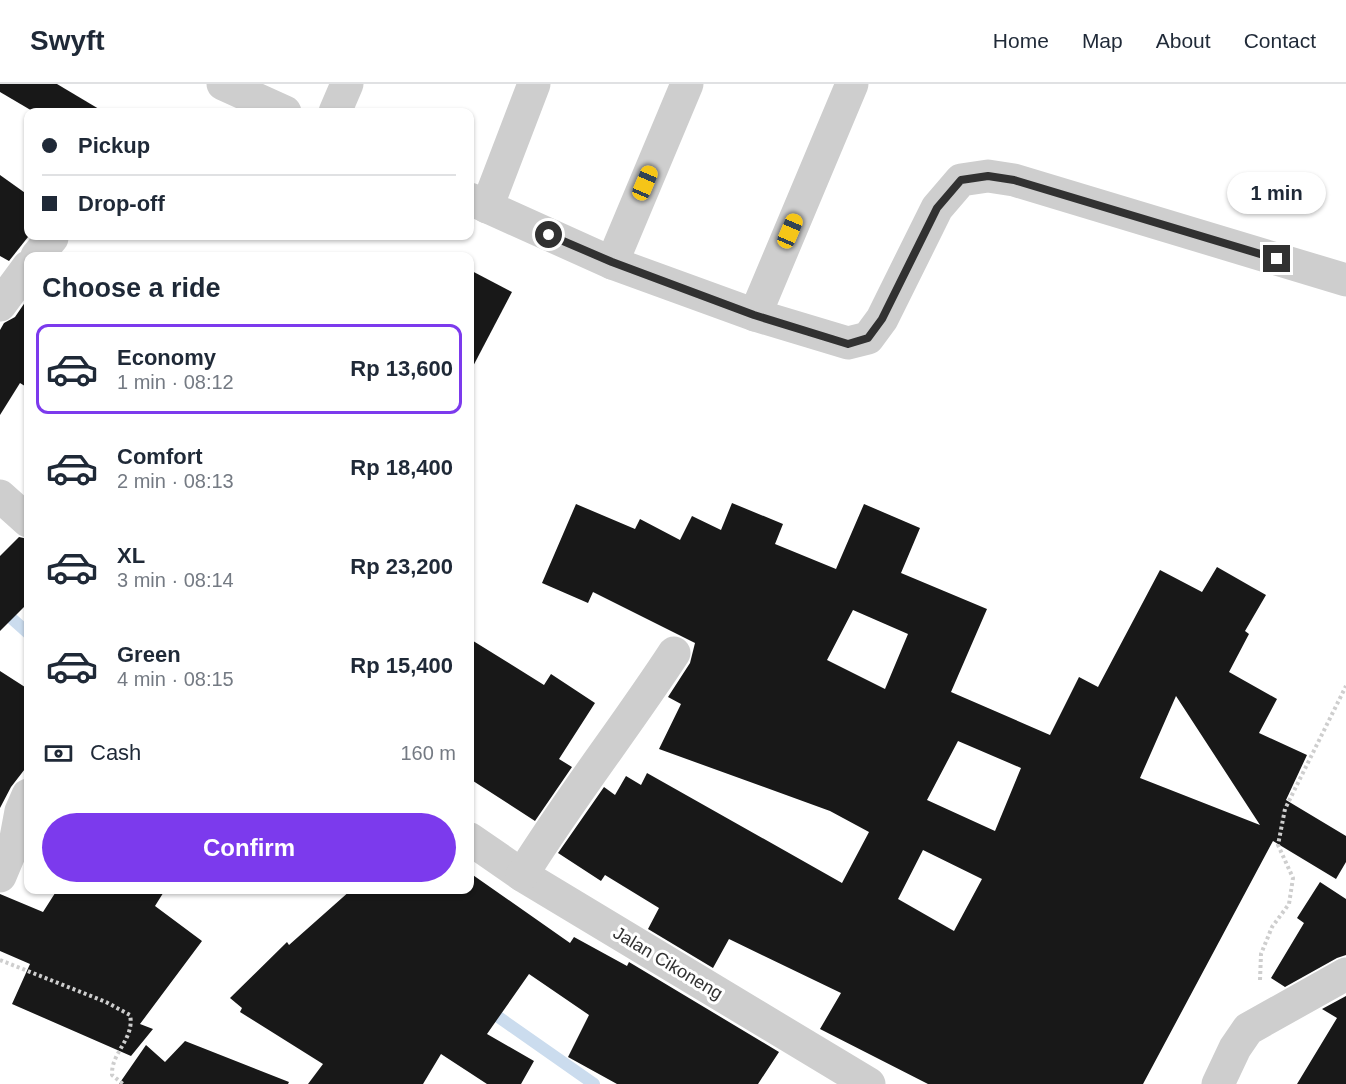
<!DOCTYPE html>
<html lang="en">
<head>
<meta charset="utf-8">
<style>
  :root { --surface:#fff; --page:#f6f6f7; --text:#1f2937; --muted:#747a83; --line:#e0e1e3; --accent:#7c3aed }
  body { margin:0; font-family:Helvetica,sans-serif; background:var(--page); color:var(--text); height:100vh; display:flex; flex-direction:column; font-size:22px; white-space:nowrap }
  * { box-sizing:border-box; margin:0 }
  p { font-size:20px; color:var(--muted) }
  .icon { flex:none; width:33px; height:33px; fill:none; stroke:currentColor; stroke-width:2; stroke-linecap:round; stroke-linejoin:round }
  .map { position:relative; flex:1; overflow:hidden }
  .side { position:absolute; left:24px; top:168px; width:450px; height:642px; display:flex; flex-direction:column; background:var(--surface); border-radius:12px; box-shadow:0 2px 4px #0004 }
  .side>* { flex:none }
  .hud { position:absolute; left:24px; top:24px; width:450px; height:132px; border-radius:12px; box-shadow:0 2px 4px #0004; display:grid; align-content:center; height:132px; padding:0 18px; background:var(--surface) }
  .end { position:absolute; width:27px; height:27px; margin:-14px; border:8px solid #313131; background:#fff; box-shadow:0 0 0 3px #fff }
  .from { border-radius:50% }
  .bubble { position:absolute; height:42px; border-radius:21px; background:var(--surface); box-shadow:0 2px 4px #0004; font-size:20px; font-weight:700; line-height:42px; text-align:center }
  .car { position:absolute; width:18px; height:36px; margin:-18px -9px; border-radius:8px; box-shadow:0 0 4px 2px #0007; background:linear-gradient(#f5c518 24%,#345 0 40%,#f5c518 0 76%,#345 0 86%,#f5c518 0) }
  .hud b { display:flex; align-items:center; gap:21px; height:57px; font-size:22px }
  .hud b+b { border-top:2px solid var(--line) }
  .hud i { width:15px; height:15px; background:var(--text) }
  ul { padding:0; list-style:none }
  li { display:flex; align-items:center; gap:18px; height:90px; margin:0 12px 9px; padding:0 6px; border:3px solid transparent; border-radius:12px }
  li div { flex:1 }
  li b { display:block; font-size:22px }
  li em { font-style:normal; font-weight:700 }
  li.active { border-color:var(--accent) }
  li>.icon { width:54px; height:54px; stroke-width:1.5 }
  h2 { padding:0 18px; font-size:27px; line-height:72px }
  .pay { display:flex; align-items:center; gap:15px; height:66px; padding:0 18px; font-size:22px }
  .pay p { margin-inline-start:auto }
  .action { display:flex; gap:12px; margin-top:auto; padding:12px 18px }
  .action a { flex:1; height:69px; border-radius:36px; background:var(--accent); color:#fff; font-size:24px; font-weight:700; line-height:69px; text-align:center }
  header { display:flex; align-items:center; gap:36px; box-sizing:border-box; height:84px; padding:0 30px; background:var(--surface); border-bottom:2px solid var(--line) }
  header strong { font-size:28px }
  nav { display:flex; gap:33px; margin-inline-start:auto; font-size:21px }
  .map>svg:first-child { display:block }
  .lines { fill:none; stroke-linecap:round; stroke-linejoin:round }
  .stream { stroke:#cbdcee; stroke-width:12 }
  .building { fill:#181818; fill-rule:evenodd }
  .path { stroke:#cecece; stroke-width:4; stroke-dasharray:3 3; stroke-linecap:butt }
  .minor { stroke:#cecece; stroke-width:33 }
  .route { stroke:#313131; stroke-width:8 }
  .labels { text-anchor:middle; dominant-baseline:central; stroke-width:6; stroke-linejoin:round; paint-order:stroke }
  .street-label { font-size:18px; fill:#313131; stroke:#fff }
</style>
</head>
<body>
<header>
<strong>Swyft</strong>
<nav><a>Home</a><a>Map</a><a>About</a><a>Contact</a></nav>
</header>
<div class="map">
<svg width="1346" height="1000" viewBox="0 0 1346 1000">
  <rect width="100%" height="100%" fill="#fff"/>
  <g class="lines">
    <!-- stream -->
    <g class="stream">
      <polyline points="0,524 28,549"/>
      <polyline points="487,925 594,1000"/>
    </g>
  </g>
  <!-- building -->
  <g class="building">
    <polygon points="0,0 57,0 104,28 34,28 0,8"/>
    <polygon points="0,91 28,111 28,153 9,177 0,172"/>
    <polygon points="470,186 512,208 470,288"/>
    <polygon points="28,214 28,304 20,299 0,331 0,246 4,239 15,233"/>
    <path d="M732,419L783,440L775,460L836,485L864,420L920,444L901,489L987,525L951,608L1050,651L1079,593L1098,603L1160,486L1202,508L1217,483L1266,511L1245,547L1249,550L1229,588L1277,615L1259,649L1307,671L1286,716L1346,752V778L1336,795L1273,757L1143,1000H928L820,945L841,909L729,855L713,884L648,845L659,824L605,791L601,797L558,769L604,703L615,711L626,692L641,701L647,689L842,799L869,748L830,727L659,665L681,620L668,613L690,579L695,559L593,508L588,519L542,499L576,420L635,445L640,435L680,456L692,432L721,446ZM853,526L908,550L885,605L827,576ZM1176,612L1260,741L1140,694ZM958,657L1021,684L995,747L927,716ZM923,766L982,795L954,847L898,815Z"/>
    <polygon points="19,453 28,455 28,519 0,547 0,472"/>
    <polygon points="470,555 544,601 551,590 595,619 559,675 572,683 535,737 470,695"/>
    <polygon points="0,587 28,605 28,681 11,703 0,724"/>
    <polygon points="470,789 570,859 574,853 627,882 629,878 779,968 758,1000 617,1000 568,973 589,931 529,890 487,950 534,977 521,1000 487,1000 441,970 423,1000 308,1000 323,980 240,928 242,924 230,914 287,858 289,861 351,806 470,806"/>
    <polygon points="1320,798 1346,815 1346,871 1337,874 1285,903 1271,894 1304,839 1297,834"/>
    <polygon points="57,806 165,806 155,822 202,857 140,940 153,945 131,972 12,920 30,880 0,867 0,810 43,828"/>
    <polygon points="1346,912 1346,1000 1297,1000 1337,934 1322,925"/>
    <polygon points="185,957 289,998 288,1000 119,1000 146,961 165,978"/>
  </g>
  <g class="lines">
    <!-- path -->
    <g class="path">
      <path d="M0,876L106,918L130,931C135,955 111,968 112,991L123,1000"/>
      <polyline points="1260,896 1261,870 1272,843 1289,820 1293,794 1278,761 1285,725 1346,602"/>
    </g>
    <!-- minor -->
    <g class="minor">
      <polyline points="223,0 285,28"/>
      <polyline points="335,28 347,0"/>
      <polyline points="470,115 612,179 755,231 848,259 868,254 882,235 937,124 961,96 988,92 1014,96 1346,196"/>
      <polyline points="487,123 534,0"/>
      <polyline points="37,172 52,154"/>
      <polyline points="612,179 687,0"/>
      <polyline points="0,221 28,183"/>
      <polyline points="755,231 852,0"/>
      <polyline points="0,412 28,437"/>
      <polyline points="470,755 522,791 869,1000"/>
      <path d="M522,791C569,715 625,644 674,569"/>
      <polyline points="0,792 16,754 21,727 28,711"/>
      <polyline points="1218,1000 1235,964 1248,945 1346,890"/>
    </g>
  </g>
  <g class="lines">
    <!-- route -->
    <polyline class="route" points="549,151 612,178 754,231 848,260 868,254 882,235 937,124 961,96 988,92 1014,96 1277,175"/>
  </g>
  <g class="labels">
    <!-- street labels -->
    <g class="street-label">
      <text transform="translate(668 879) rotate(31)">Jalan Cikoneng</text>
    </g>
  </g>
</svg>
<i class="end from" style="left:549px;top:151px"></i>
<i class="end" style="left:1277px;top:175px"></i>
<div class="bubble" style="left:1227px;top:88px;width:99px">1 min</div>
<i class="car" style="left:645px;top:99px;rotate:23deg"></i>
<i class="car" style="left:790px;top:147px;rotate:23deg"></i>
<div class="hud">
<b><i class="from"></i>Pickup</b>
<b><i></i>Drop-off</b>
</div>
<section class="side">
<h2>Choose a ride</h2>
<ul>
<li class="active"><svg class="icon" aria-label="car" viewBox="0 0 24 24"><path d="M5 17H2v-5l4-1 3-4h7l3 4 3 1v5h-3M9 17h6M6 11h13"/><circle cx="7" cy="17" r="2"/><circle cx="17" cy="17" r="2"/></svg><div><b>Economy</b><p>1 min · 08:12</p></div><em>Rp 13,600</em></li>
<li><svg class="icon" aria-label="car" viewBox="0 0 24 24"><path d="M5 17H2v-5l4-1 3-4h7l3 4 3 1v5h-3M9 17h6M6 11h13"/><circle cx="7" cy="17" r="2"/><circle cx="17" cy="17" r="2"/></svg><div><b>Comfort</b><p>2 min · 08:13</p></div><em>Rp 18,400</em></li>
<li><svg class="icon" aria-label="car" viewBox="0 0 24 24"><path d="M5 17H2v-5l4-1 3-4h7l3 4 3 1v5h-3M9 17h6M6 11h13"/><circle cx="7" cy="17" r="2"/><circle cx="17" cy="17" r="2"/></svg><div><b>XL</b><p>3 min · 08:14</p></div><em>Rp 23,200</em></li>
<li><svg class="icon" aria-label="car" viewBox="0 0 24 24"><path d="M5 17H2v-5l4-1 3-4h7l3 4 3 1v5h-3M9 17h6M6 11h13"/><circle cx="7" cy="17" r="2"/><circle cx="17" cy="17" r="2"/></svg><div><b>Green</b><p>4 min · 08:15</p></div><em>Rp 15,400</em></li>
</ul>
<div class="pay"><svg class="icon" aria-label="cash" viewBox="0 0 24 24"><path d="M3 7h18v10H3z"/><circle cx="12" cy="12" r="2"/></svg>Cash<p>160 m</p></div>
<div class="action"><a>Confirm</a></div>
</section>
</div>
</body>
</html>
